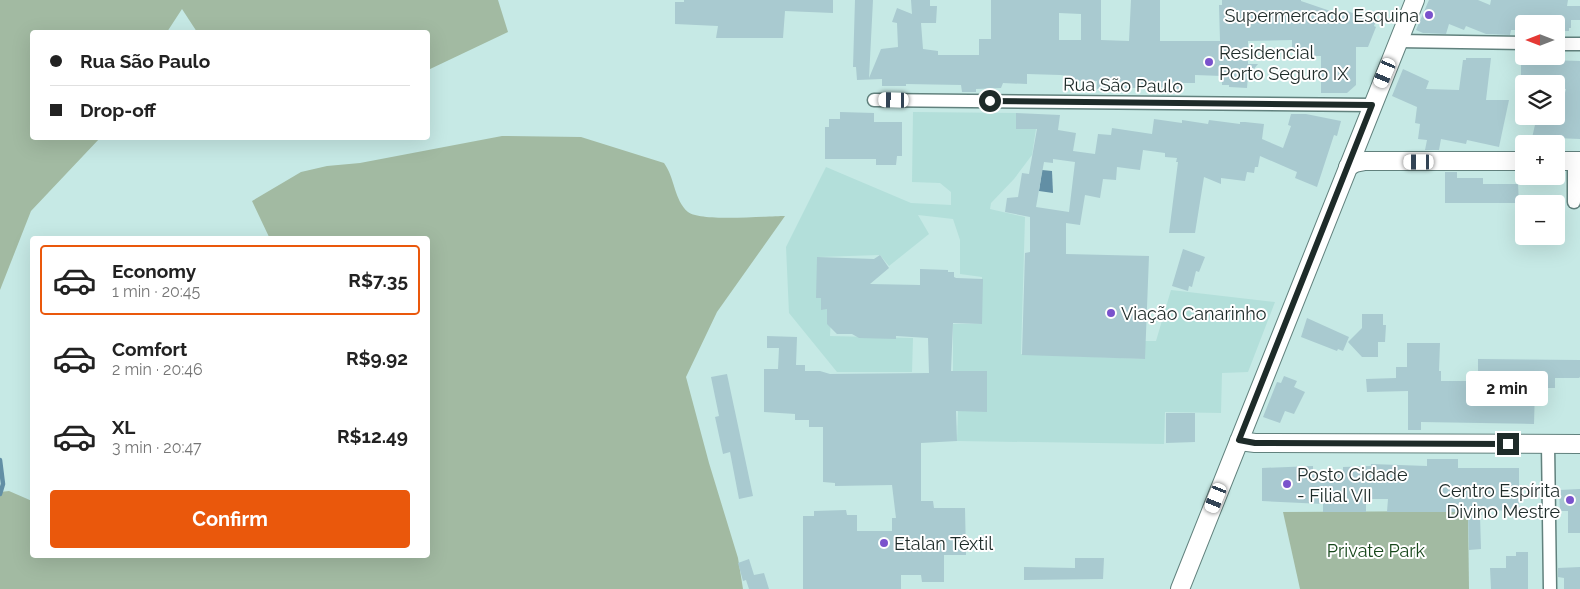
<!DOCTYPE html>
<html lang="en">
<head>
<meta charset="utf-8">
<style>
  :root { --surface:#fff; --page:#f2f2f2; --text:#222; --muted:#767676; --line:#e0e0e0; --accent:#ea580c }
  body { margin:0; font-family:Raleway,sans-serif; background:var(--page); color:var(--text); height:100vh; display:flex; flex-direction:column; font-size:19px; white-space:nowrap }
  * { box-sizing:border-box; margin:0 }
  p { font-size:16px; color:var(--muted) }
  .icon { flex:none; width:28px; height:28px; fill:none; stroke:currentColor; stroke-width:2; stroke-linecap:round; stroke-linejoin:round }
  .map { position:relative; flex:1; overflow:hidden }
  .details { position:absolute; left:30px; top:236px; width:400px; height:322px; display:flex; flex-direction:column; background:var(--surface); border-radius:5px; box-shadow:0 5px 20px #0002 }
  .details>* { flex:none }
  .guide { position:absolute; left:30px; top:30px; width:400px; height:110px; border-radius:5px; box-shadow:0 5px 20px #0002; display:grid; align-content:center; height:110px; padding:0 20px; background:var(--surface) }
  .needle { width:32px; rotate:270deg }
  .controls { position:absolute; left:1515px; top:15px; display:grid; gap:10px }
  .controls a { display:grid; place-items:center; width:50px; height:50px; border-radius:5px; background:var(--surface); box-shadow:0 5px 20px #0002; font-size:25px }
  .end { position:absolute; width:22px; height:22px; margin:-11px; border:6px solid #1e2b29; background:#fff; box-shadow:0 0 0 2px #fff }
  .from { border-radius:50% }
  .bubble { position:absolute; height:35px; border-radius:5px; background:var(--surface); box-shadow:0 5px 20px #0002; font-size:16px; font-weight:700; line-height:35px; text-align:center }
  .car { position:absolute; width:15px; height:30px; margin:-15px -8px; border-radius:6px; box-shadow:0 0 4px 1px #0007; background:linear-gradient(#fff 24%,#345 0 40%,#fff 0 76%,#345 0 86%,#fff 0) }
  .guide b { display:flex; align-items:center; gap:18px; height:48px; font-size:19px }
  .guide b+b { border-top:1px solid var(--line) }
  .guide i { width:12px; height:12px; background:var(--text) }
  ul { padding:9px 0 0; list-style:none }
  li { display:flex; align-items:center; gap:15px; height:70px; margin:0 10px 8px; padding:0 10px; border:2px solid transparent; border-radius:5px }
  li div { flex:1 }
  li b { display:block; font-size:19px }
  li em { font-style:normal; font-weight:700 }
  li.on { border-color:var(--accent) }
  li>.icon { width:45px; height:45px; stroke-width:1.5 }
  .cta { display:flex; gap:10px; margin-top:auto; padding:10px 20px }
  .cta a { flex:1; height:58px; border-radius:5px; background:var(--accent); color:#fff; font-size:20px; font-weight:700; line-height:58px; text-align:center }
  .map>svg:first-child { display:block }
  .built { fill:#b3dfda }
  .green { fill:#a2baa2 }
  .water { fill:#628fa5 }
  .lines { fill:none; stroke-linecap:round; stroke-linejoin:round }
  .stream { stroke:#628fa5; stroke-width:4.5 }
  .building { fill:#a9cad0; fill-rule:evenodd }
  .street-casing { stroke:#61817d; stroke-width:15 }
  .secondary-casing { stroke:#61817d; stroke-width:20 }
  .street { stroke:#fff; stroke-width:12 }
  .secondary { stroke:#fff; stroke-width:18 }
  .route { stroke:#1e2b29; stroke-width:6 }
  .poi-dot { fill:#7a52cc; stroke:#fff; stroke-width:2 }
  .labels { text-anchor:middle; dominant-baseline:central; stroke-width:4; stroke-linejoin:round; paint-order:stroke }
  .poi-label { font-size:18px; fill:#1e2b29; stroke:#fff; text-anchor:start }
  .street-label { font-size:18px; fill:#1e2b29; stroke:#fff }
  .park-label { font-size:18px; fill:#17471b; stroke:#fff }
</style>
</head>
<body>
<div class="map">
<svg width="1580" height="589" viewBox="0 0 1580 589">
  <rect width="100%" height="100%" fill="#c6e9e5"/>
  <!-- built -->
  <polygon class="built" points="913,112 1016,113 1016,129 1036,129 1032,155 1014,179 991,203 990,209 1025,217 1021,354 1144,359 1145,341 1156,341 1171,290 1275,302 1248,372 1222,373 1221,413 1165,412 1164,444 957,441 958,411 987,411 987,372 953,371 953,324 982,324 982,277 960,274 960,240 953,219 918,215 929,234 889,266 880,255 818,257 817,297 832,299 830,336 913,338 912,372 837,372 789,313 786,247 826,167 911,203 951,205 951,192 940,183 912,182"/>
  <!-- green -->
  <g class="green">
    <polygon points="0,0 498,0 508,32 428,70 428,32 197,32 182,9 167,32 32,32 32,138 100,138 31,211 0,290"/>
    <path d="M502,136L581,137L664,163C675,178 674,200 688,212C700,222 767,216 785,216L717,312L686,377L709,463L738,558L743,589H0V492L9,491L32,501V556H428V239H270L252,201L301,172L327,166L360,163Z"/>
    <polygon points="1468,511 1469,589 1300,589 1283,512"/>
  </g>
  <!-- water -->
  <polygon class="water" points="1042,170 1052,171 1053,193 1039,191"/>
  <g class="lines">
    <!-- stream -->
    <polyline class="stream" points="0,460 3,484 0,494"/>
  </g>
  <!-- building -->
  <g class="building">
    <polygon points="684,0 833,0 833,13 785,11 783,38 716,38 718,26 675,24 675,2 684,2"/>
    <path d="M855,0H873L869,78L881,49L898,47L897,23L892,22L897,8L912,14L911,0H930V6H937L936,23H921L923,49L938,51V55H979V39H991V0H1101V40L1129,41L1131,0H1160V41H1220L1219,5H1222V0H1301V1L1345,16L1347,11L1376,21L1374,26L1376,27L1368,47H1356V85L1347,93H1321V56H1301V50H1292V40L1248,41V64H1258L1248,76L1247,88L1229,87V85H1222V76L1195,75V83H1179V94H1167V87L1097,89V81H1073L1070,76L1060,75L1027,74V84L1003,83L1001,88L976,89V92H962L961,85L906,84V86H882V79L857,80L856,67H853ZM1059,13L1081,14V40H1059Z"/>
    <polygon points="1429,0 1478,0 1490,5 1491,0 1568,0 1567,6 1580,6 1580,20 1571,20 1571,28 1569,28 1569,31 1556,31 1556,24 1524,24 1524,30 1511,30 1510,35 1486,34 1466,26 1464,30 1449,24 1446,34 1423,33 1416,30"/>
    <polygon points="1521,56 1546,56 1546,60 1580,61 1580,139 1556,138 1555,143 1532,138 1537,116 1559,116 1566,89 1556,88 1556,84 1521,82"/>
    <polygon points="1466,58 1491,58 1486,100 1509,100 1499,147 1467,140 1466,144 1441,139 1439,150 1425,150 1427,140 1418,139 1420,124 1415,123 1417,107 1392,96 1403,69 1429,81 1426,89 1459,90 1463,60 1466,60"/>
    <polygon points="840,112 874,113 874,122 902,122 902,156 897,156 896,165 876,165 876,159 825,159 825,127 829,127 829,119 840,119"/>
    <path d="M1016,113L1060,115L1058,130L1076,133L1073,151L1095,154L1098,134L1111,135L1112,128L1152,134L1154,119L1182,123V120L1208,124L1209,120L1240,124V122H1245L1264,124L1262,139L1283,148L1291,126L1288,125L1291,114H1306L1341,121L1337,136L1334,135L1317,187L1295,178L1297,172L1260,156L1258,167H1255L1254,173L1247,172L1245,181L1221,178V184L1204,177L1195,233H1169L1178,162H1176L1177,158L1165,157V153L1143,150L1140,170L1117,167L1116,180L1103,179L1100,198L1085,195L1080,225L1066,223V254L1149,256L1145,359L1022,355L1025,253L1030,252V217L1005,212L1007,198L1018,197L1022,173L1029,174L1037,129H1016ZM1053,159L1075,162L1069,212L1036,207L1044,162L1053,163Z"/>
    <polygon points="1445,172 1457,172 1457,178 1483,178 1483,184 1518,184 1519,203 1445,203"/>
    <polygon points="1183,249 1205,257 1199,272 1196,271 1192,287 1189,286 1188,291 1172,286"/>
    <polygon points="880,255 889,268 870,284 920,285 920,269 948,270 948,272 954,272 954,277 956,278 983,279 982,324 953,323 951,371 987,371 987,412 956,411 957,441 921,443 921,501 933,501 934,508 965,508 966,555 944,555 944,582 922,582 921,575 901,575 901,589 803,589 803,516 814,516 814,511 846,510 847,515 857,515 857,531 892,531 892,518 896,518 892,485 835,486 835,483 823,482 823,427 809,427 809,420 795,420 795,414 764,412 764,369 778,369 779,348 767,348 767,336 797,337 796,365 805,365 805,371 820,371 830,374 929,373 928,338 896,336 896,339 859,338 852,334 837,334 827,324 827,309 821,310 821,298 816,298 817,257 874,259"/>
    <polygon points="1362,314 1383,314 1383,325 1386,325 1385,342 1378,342 1378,357 1362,357 1348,342 1362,328"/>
    <polygon points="1307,318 1349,337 1343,351 1338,349 1337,351 1301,337"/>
    <polygon points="1407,343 1440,343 1439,371 1441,371 1441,381 1478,381 1478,359 1580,360 1580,377 1579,378 1555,378 1555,388 1535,388 1534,424 1421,422 1421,430 1408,430 1408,391 1367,392 1366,379 1396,378 1396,367 1407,367"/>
    <polygon points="727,374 753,496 739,499 730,452 723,454 715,417 719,416 711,377"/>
    <polygon points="1284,376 1297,381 1294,387 1305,392 1294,414 1285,411 1280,423 1263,417 1277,382 1281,383"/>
    <polygon points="1166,413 1195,413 1195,442 1166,443"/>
    <polygon points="1427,459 1458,459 1458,468 1519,468 1519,510 1482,511 1482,515 1480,515 1481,549 1469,550 1468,512 1387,512 1388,499 1366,499 1366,512 1323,512 1323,504 1262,501 1262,468 1313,466 1313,473 1343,472 1343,467 1371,466 1371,464 1427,466"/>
    <polygon points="1580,489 1580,533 1568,533 1568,511 1560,511 1559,490"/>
    <polygon points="1516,552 1528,552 1528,589 1491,589 1490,568 1506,568 1506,556 1516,556"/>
    <polygon points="1075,558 1104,558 1103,579 1024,580 1024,567 1075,568"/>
    <polygon points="749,559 754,575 764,573 769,589 749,589 746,580 743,581 738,563"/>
    <polygon points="1580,567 1580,589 1564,589 1564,578 1558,577 1558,568"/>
  </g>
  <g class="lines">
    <defs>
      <g id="street">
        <polyline points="1398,41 1524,43"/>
        <polyline points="1556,44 1580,44"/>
        <polyline points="874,100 1372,105"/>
        <polyline points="1574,161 1574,202"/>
        <polyline points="1548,444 1550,589"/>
      </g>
      <g id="secondary">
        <polyline points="1556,161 1580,161"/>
        <polyline points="1348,167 1355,163 1365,161 1524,161"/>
        <polyline points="1239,441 1255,443 1580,444"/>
        <polyline points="1180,589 1415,0"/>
      </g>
    </defs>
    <!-- street casing -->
    <use href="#street" class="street-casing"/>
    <!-- secondary casing -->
    <use href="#secondary" class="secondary-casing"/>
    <!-- street -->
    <use href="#street" class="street"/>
    <!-- secondary -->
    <use href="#secondary" class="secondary"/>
  </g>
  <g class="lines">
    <!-- route -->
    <polyline class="route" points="990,101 1372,105 1239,440 1255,443 1508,444"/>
  </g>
  <!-- markers -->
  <g class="poi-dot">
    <circle cx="1429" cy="15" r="5"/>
    <circle cx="1209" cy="62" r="5"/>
    <circle cx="1111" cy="313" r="5"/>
    <circle cx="1287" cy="484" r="5"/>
    <circle cx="1570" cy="500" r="5"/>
    <circle cx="884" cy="543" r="5"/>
  </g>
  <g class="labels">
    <!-- poi labels -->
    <g class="poi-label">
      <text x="1419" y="15" text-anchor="end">Supermercado Esquina</text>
      <text x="1219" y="52">Residencial<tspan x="1219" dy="21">Porto Seguro IX</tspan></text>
      <text x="1121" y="313">Viação Canarinho</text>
      <text x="1297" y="474">Posto Cidade<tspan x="1297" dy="21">- Filial VII</tspan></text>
      <text x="1560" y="490" text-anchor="end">Centro Espírita<tspan x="1560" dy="21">Divino Mestre</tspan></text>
      <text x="894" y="543">Etalan Têxtil</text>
    </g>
    <!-- street labels -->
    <g class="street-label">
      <text transform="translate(1123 85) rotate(1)">Rua São Paulo</text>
    </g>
    <!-- park labels -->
    <g class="park-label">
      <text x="1376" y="550">Private Park</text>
    </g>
  </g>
</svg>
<div class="controls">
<a><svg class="needle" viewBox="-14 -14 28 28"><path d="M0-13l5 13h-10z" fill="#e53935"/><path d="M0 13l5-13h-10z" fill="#767676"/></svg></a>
<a><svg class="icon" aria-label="layers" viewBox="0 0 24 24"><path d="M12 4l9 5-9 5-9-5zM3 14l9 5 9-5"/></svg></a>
<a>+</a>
<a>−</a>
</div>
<i class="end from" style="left:990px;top:101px"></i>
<i class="end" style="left:1508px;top:444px"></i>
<div class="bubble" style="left:1466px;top:371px;width:82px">2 min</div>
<i class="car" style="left:1385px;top:73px;rotate:203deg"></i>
<i class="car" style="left:894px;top:100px;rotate:271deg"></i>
<i class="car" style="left:1419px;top:162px;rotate:270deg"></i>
<i class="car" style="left:1216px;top:498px;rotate:202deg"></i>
<div class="guide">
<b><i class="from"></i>Rua São Paulo</b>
<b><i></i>Drop-off</b>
</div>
<section class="details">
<ul>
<li class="on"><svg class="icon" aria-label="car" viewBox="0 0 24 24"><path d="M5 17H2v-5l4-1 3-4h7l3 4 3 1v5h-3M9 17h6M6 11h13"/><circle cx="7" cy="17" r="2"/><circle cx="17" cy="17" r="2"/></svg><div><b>Economy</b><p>1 min · 20:45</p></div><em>R$7.35</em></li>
<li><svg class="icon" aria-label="car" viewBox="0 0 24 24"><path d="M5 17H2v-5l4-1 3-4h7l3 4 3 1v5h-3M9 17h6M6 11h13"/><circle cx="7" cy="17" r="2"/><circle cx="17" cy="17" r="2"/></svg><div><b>Comfort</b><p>2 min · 20:46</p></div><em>R$9.92</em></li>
<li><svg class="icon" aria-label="car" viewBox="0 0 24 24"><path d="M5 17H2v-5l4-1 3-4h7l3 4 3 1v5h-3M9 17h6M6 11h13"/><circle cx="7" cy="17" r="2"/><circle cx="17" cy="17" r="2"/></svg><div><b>XL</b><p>3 min · 20:47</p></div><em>R$12.49</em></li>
</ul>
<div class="cta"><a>Confirm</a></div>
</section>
</div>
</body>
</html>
